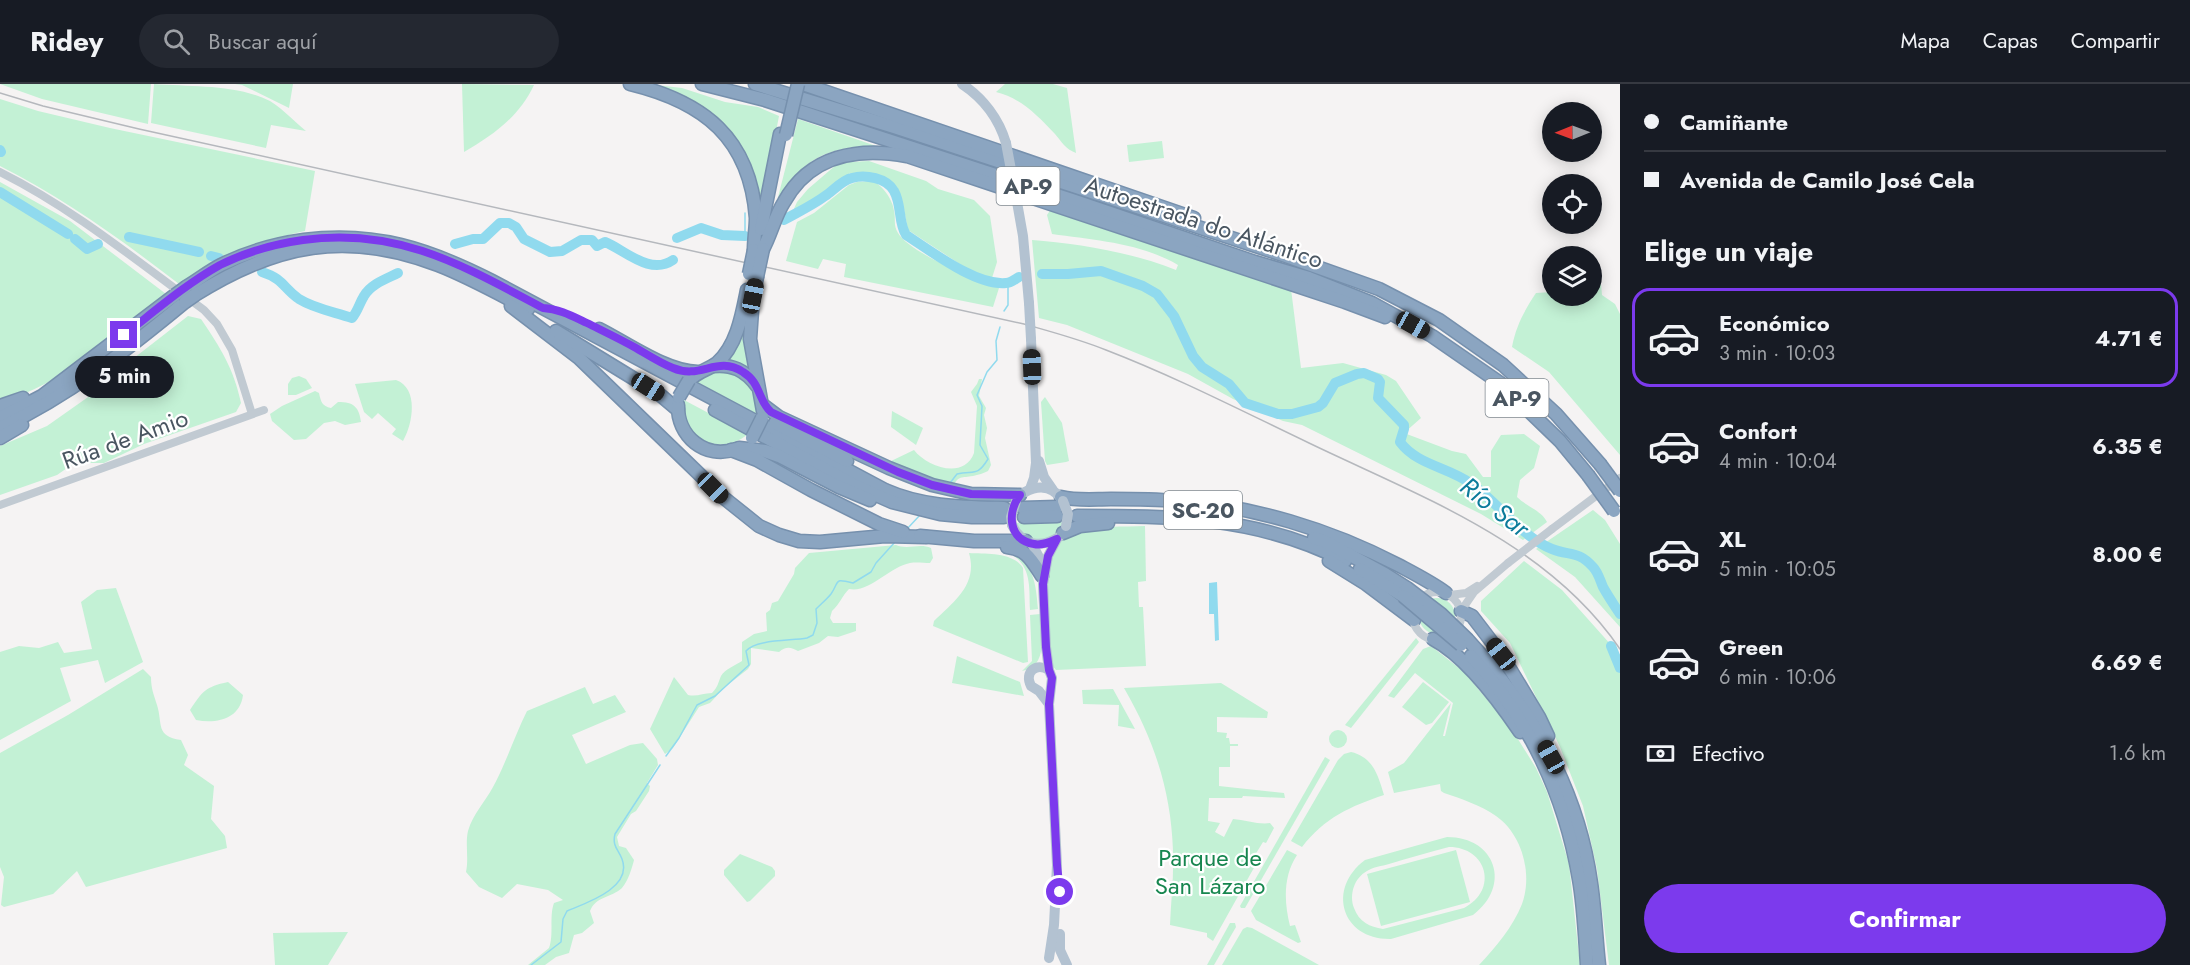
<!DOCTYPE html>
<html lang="es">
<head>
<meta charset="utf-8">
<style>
  :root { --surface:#171b24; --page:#242831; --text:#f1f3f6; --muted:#9ea1a6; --line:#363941; --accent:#7c3aed }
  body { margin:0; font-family:Jost,sans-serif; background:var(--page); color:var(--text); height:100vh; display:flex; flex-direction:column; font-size:22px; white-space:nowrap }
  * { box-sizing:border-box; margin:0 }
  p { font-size:20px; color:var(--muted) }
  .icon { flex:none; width:33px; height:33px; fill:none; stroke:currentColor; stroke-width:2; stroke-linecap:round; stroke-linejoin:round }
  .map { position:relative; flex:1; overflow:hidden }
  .details { display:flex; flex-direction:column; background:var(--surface); width:570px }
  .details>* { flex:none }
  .guide { display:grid; align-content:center; height:132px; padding:0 24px; background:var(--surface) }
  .needle { width:39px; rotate:269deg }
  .buttons { position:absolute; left:1542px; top:18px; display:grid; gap:12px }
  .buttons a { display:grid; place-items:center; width:60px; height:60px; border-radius:50%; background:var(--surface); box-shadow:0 3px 15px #0003; font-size:30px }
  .end { position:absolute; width:27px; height:27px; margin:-14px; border:8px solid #7c3aed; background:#fff; box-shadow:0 0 0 3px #fff }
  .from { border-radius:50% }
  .bubble { position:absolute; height:42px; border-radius:21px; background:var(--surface); box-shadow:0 3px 15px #0003; font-size:20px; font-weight:700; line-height:42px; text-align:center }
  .car { position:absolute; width:18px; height:36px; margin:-18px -9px; border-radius:8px; box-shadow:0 0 4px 2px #0007; background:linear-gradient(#222 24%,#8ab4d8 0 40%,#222 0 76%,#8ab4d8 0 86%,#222 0) }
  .guide b { display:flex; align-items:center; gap:21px; height:57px; font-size:22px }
  .guide b+b { border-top:2px solid var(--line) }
  .guide i { width:15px; height:15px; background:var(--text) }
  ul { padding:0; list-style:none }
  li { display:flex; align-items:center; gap:18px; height:99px; margin:0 12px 9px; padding:0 12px; border:3px solid transparent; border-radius:18px }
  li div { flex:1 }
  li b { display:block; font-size:22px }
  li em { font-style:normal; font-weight:700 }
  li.on { border-color:var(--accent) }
  li>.icon { width:54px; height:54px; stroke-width:1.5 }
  h2 { padding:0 24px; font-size:27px; line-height:72px }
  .pay { display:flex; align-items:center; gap:15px; height:66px; padding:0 24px; font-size:22px }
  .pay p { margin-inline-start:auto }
  .cta { display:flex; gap:12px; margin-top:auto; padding:12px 24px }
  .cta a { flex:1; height:69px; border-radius:36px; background:var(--accent); color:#fff; font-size:24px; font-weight:700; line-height:69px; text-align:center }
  header { display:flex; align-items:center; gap:36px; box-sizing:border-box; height:84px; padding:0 30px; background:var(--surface); border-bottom:2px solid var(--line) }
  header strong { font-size:28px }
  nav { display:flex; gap:33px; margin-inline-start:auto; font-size:21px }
  .search { width:420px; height:54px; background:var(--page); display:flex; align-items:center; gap:15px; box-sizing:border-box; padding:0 21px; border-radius:33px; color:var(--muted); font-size:22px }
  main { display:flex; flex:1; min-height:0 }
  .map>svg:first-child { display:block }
  .green { fill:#c3f1d5; fill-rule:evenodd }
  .water { fill:#90daee }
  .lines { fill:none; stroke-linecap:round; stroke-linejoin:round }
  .stream { stroke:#90daee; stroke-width:1.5 }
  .river { stroke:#90daee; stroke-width:10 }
  .highway-casing { stroke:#7690ad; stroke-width:15 }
  .minor { stroke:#c1cad2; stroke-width:8 }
  .major { stroke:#b3c2d1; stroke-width:10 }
  .highway { stroke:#8ba5c1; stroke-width:12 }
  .rail { stroke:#b5b8bd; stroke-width:1.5 }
  .highway-bridge-casing { stroke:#7690ad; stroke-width:15; stroke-linecap:butt }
  .minor-bridge { stroke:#c1cad2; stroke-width:8 }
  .major-bridge { stroke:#b3c2d1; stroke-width:10 }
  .highway-bridge { stroke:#8ba5c1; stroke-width:12 }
  .route { stroke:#7c3aed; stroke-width:8 }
  .labels { text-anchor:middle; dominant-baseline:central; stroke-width:4.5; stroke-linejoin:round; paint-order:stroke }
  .shield { fill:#fff; stroke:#808990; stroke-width:1.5 }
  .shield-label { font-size:22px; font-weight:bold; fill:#4a5661 }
  .street-label { font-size:24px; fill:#4a5661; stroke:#fff }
  .park-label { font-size:24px; fill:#17864f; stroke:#fff }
  .water-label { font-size:26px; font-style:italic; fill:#0c7c9b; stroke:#fff }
</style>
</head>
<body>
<header>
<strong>Ridey</strong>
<div class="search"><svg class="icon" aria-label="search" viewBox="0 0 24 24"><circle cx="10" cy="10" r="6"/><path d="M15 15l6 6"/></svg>Buscar aquí</div>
<nav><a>Mapa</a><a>Capas</a><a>Compartir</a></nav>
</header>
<main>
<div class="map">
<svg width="1620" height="881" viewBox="0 0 1620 881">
  <rect width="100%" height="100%" fill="#f5f3f3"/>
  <!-- green -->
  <g class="green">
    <polygon points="0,0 151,0 148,40 42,15"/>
    <path d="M154,0C192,3 236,0 270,17C283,25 295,38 306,47L271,41L266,64L151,39Z"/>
    <polygon points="235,0 293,0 289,24 242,1"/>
    <path d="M462,0L534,1C519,33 493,51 464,68Z"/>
    <path d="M647,0L682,4L725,18L758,23L779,32L762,121L758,115C744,80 733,38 695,19C679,12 663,6 647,0Z"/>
    <path d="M1005,0H1053L1067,4L1076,69C1065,65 1062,58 1055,50C1038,32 1021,14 996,8Z"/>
    <path d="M0,15L38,27L110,44L315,87L305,147C259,157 218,173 179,200C123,157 64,114 0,82Z"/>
    <path d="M798,35L876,62C853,62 828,65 808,80C797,88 785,110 776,121Z"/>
    <polygon points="1162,57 1164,74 1129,78 1127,61"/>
    <polygon points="869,77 926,97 938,105 974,116 990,132 997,178 992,194 978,192 908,146 903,120 894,100 867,89 850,89 821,113 793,127 797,118 808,105 836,81 849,78"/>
    <path d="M873,97C883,102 893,116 894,127C896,135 893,141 898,149C910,169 976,196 999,204L993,223L844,193L846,180L823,175L818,185L786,177L797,138L814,129L849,101L857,98Z"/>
    <path d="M0,98L70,137L166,210C115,249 64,301 0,318Z"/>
    <path d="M1051,125L1225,185L1291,205L1301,284L1343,279L1386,291L1396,297L1421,334L1404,349L1452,367L1466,370L1483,393H1491V367L1501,351L1524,350L1540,362L1534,384L1520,396L1517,413C1526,422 1542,427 1547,438L1523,456L1481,430L1302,341L1283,337L1233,315L1188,290L1067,241L1039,234L1032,156C1076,159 1135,169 1176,186L1178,181C1141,159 1094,156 1052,150L1047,131Z"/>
    <path d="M1595,193L1601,200L1602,211L1615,220L1620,230V371L1549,288L1512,263C1516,242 1524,227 1536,209L1552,208V212H1592V195Z"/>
    <path d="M188,232L201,235C220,263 234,285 241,319L236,328L144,360L104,379H81L70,382L57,391L0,411V362L47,342L108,299L116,288Z"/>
    <polygon points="743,245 746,270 751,287 725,276"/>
    <path d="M712,286C720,287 730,286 736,289C754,296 760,316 756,333L693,299Z"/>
    <polygon points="299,292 306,295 312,304 296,311 288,311 288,300 292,294"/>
    <path d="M979,295H982L979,312L986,324L984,331L987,344L985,354L991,381L988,387C984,389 978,391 973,392C962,394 958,391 953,403L889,378L914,366C927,383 964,396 974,369L977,322L971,308L977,300Z"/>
    <path d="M396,296C419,304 413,340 403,357L392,350L396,345L378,329L372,335L364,328L355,300Z"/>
    <path d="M315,307L319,309C321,318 322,322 331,324L338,318C354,318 359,323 361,338L345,341L335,337L324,339L306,355L294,356L272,337L270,330L282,322Z"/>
    <polygon points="1045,313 1062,339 1069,377 1066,378 1047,381 1045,377 1041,318"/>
    <path d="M684,316L748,350C720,374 675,355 684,316Z"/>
    <polygon points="892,327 923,344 916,361 891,343"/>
    <polygon points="1593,426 1605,436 1620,460 1620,543 1575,493 1536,465"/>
    <polygon points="1063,438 1056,450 1041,457 1025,452 1016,439"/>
    <path d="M1145,442L1146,497L1138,498L1139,523H1143L1146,582L1056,586L1051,580C1050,553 1042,487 1055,465C1059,458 1068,451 1076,449C1098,441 1123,443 1145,442Z"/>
    <path d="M896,461C907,466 920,459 931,464L933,474L930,479C924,479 916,478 910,479C889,483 870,509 849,505C842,512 839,521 832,527L830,534L833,539H856V547L838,553L828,552L819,559L798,567C791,563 786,562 779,568L751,564V580L748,585L725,603L710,619L699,623L673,664L665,670L650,645L674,593L688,611C697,613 703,609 712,609C718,603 718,599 721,592C725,585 736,581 742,577V558L754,550L767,547L766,529L770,526L772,519L778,517L794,490L795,484L809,469Z"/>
    <path d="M969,469C987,470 1013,468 1023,484L1028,578L1023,579L933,542L934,537C955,517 978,500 969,469Z"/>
    <path d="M1015,470C1035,484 1036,502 1038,525L1030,526C1029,506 1032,485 1014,472Z"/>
    <polygon points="1524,477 1562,506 1620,571 1620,881 1609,881 1597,785 1583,722 1560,663 1510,559 1481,527 1481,517"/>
    <polygon points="116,504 143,578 105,599 98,576 60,584 71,617 0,656 0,568 19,562 39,564 58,558 64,569 92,565 81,518 97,506"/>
    <circle cx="1437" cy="532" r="18"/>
    <path d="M1040,530C1041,551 1049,582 1022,587L1032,577L1030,531Z"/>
    <polygon points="1416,554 1419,558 1351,644 1345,641"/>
    <path d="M1431,562L1464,588L1511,644L1536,684L1547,708L1569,780L1580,881H1479C1495,864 1513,843 1522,820C1533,790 1522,750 1496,732C1480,721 1462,715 1444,709L1441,707L1440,700L1394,709L1388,688L1404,679L1451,619L1443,652H1445L1453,619L1415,589L1394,614L1388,612L1423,565Z"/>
    <polygon points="957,572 1020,598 1024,612 952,599"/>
    <path d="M143,585L151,593C151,605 154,611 157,621C163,640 155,652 181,656L188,671L184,681L214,702L211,735L225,752L227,764L86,803L77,787L53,810L4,823L1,821L4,793L0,783V669L68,631Z"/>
    <path d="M228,598L243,611C240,635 217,640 196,636L190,626C203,607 205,603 228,598Z"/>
    <polygon points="1423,598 1449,618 1432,639 1426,641 1402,623"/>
    <path d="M1221,599L1268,628L1267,634L1217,633V648L1227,649L1226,654H1229L1230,660H1238V662H1230V683H1219V702L1284,709L1285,714L1243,712L1242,714H1209L1208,737L1220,739L1215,748L1224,753L1233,735C1245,736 1260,741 1270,739L1274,744L1266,759L1263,758L1255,771L1260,773L1213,857L1207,853V849L1170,841C1171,816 1174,792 1173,767C1171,706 1154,656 1124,604Z"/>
    <path d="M585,603L593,620L615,611L626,628L572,651L586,680L630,661L643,659L657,675L658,681L647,699L650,702L649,707L636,727L631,730L617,753L619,762L626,764L634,776C632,784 628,797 622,804C611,814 596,812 590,827L594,839L582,849L574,851L569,869L556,873L545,881H528L549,864C554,851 549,832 554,819L563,816L548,806L517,800L502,814L479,803L466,788C469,774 465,760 468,747C473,730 485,718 493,703C506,679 515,651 527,627Z"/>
    <polygon points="1113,605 1135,645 1118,642 1119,621 1083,620 1082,606"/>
    <circle cx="1338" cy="655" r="9"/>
    <path d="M1351,668C1373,673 1378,691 1384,711C1351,722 1324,734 1302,763L1291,757L1338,676L1344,670Z"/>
    <polygon points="1325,673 1330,676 1245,824 1241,824 1240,822"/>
    <path d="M1447,753C1496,753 1512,802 1473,831L1391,855C1342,856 1326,805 1365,776ZM1449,763C1487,763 1499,806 1464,824L1383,845C1370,843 1359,838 1354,824C1349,811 1354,794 1367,787C1373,783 1382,782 1389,780C1409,774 1429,768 1449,763Z"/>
    <path d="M1287,766L1297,771C1283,792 1284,818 1290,842L1295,841L1301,858L1298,859L1256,836L1251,827Z"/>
    <polygon points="1456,766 1470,818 1381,842 1367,790"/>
    <polygon points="740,770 772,783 775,787 775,792 750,817 747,818 724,791 724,786"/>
    <polygon points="1230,839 1235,839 1236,843 1214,881 1207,881"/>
    <polygon points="1247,843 1252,844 1319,881 1222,881 1243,845"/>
    <polygon points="348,848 328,881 275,881 273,849"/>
  </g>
  <!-- water -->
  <polygon class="water" points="1217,498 1219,556 1215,557 1214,530 1209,530 1209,499"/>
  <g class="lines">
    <!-- stream -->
    <g class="stream">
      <polyline points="745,129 745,152"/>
      <polyline points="1004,227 1008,221 1008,199"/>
      <path d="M950,399L957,390C974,386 977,393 988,375L980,361L982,322L977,311L987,288L997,276L996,257L1000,243"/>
      <polyline points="907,445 920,431"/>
      <path d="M666,672L679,654L697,621L715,612L749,581L746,567C756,555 791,557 807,554L813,551L817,539L816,525C821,520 827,515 831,510C840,497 833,494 853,499L871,488L876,479L895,458"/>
      <path d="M531,881L561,858L563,835L567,827C586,819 633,804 622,775C618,765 612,762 615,750L660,681"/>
    </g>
    <!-- river -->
    <g class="river">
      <polyline points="0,66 1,68"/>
      <polyline points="0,108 68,150"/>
      <path d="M784,136C798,128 813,121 825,112C833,107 842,96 852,94C865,90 887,94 894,107C902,121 898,138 906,151C931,167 976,202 1006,199C1011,199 1015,195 1019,193"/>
      <polyline points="129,153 199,168"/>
      <polyline points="677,154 701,144 722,151 745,152"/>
      <polyline points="75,155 87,165 98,160"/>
      <path d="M455,160L473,155H483L500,139H509L516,143L524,155L550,168L562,167L581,156H592L597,162L605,158C625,166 650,192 673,176"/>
      <polyline points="211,172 219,174"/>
      <path d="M262,188C284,195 283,204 299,215C315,225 335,228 352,234C358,227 359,220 364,212C371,200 386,195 398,189"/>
      <path d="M1042,190H1068L1101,187L1143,202L1157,210L1174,232L1193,272L1202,283L1229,300L1245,319L1278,330H1292L1318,323L1323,319L1335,299L1357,290L1364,289L1378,295L1380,298L1378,314L1404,341V345L1400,358C1417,381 1448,383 1470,399C1497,417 1521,453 1552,465C1569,472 1578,466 1593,483C1598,488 1600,496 1603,503C1608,512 1614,521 1620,530"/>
      <polyline points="1611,562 1620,584"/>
    </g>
    <defs>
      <g id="highway">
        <path d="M630,0C704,18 750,54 756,134C756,144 754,155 754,166"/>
        <polyline points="702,0 765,16 1072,116 1255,178 1309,194 1372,219 1432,252 1500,299 1560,357 1588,391"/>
        <polyline points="755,0 894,43 1286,172 1379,205 1439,236 1503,281 1556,330 1600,380"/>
        <polyline points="803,0 1194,134"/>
        <polyline points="761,145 780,50"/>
        <path d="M763,165C771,150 775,132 784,118C810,71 858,63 907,72L1345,218L1385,233"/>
        <polyline points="757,193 753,212 750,255 763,327"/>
        <path d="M186,203C198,196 209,187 221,181C247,168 275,160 304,156C375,147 429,165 492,197L885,406C923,423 963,423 1004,424"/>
        <path d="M195,211C276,160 347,146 438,181C469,193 499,210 528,225"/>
        <polyline points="511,222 579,274 724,414 759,442 779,451 799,457 820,458 885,452 926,453"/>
        <path d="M599,245C627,259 667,288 698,288"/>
        <polyline points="556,247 659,310 678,326"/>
        <path d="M713,282C732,280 745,286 757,302"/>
        <path d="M693,293C700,287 709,285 717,279C737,261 742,231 747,206"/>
        <path d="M678,321C677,352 705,376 736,365"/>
        <polyline points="763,321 779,333 889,384 932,401 971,410 1020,411"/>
        <polyline points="0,322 23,314"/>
        <polyline points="715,326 858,403 892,418 940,430 972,433 1004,433"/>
        <polyline points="0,334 42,312 175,211"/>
        <polyline points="775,339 847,377"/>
        <path d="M0,344C68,312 127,266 185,218"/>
        <polyline points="0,354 22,341"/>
        <polyline points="739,364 765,367 779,372 839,403 870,416"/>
        <polyline points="731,366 757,376 811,406 879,440 903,448"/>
        <path d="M1061,413C1078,417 1094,415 1111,415C1133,415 1154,415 1175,417C1251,421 1331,446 1398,481C1415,490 1431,498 1446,509"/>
        <polyline points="1023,424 1057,423"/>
        <path d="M1077,432C1172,432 1258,432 1345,477"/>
        <polyline points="1024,433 1057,432"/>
        <polyline points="1063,449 1080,442 1108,439"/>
        <polyline points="920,452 974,457 1026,457"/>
        <polyline points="1314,454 1324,457 1385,490 1407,504"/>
        <path d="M1007,463C1027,465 1032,477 1042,492"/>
        <polyline points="1329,477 1366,500 1414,536"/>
        <polyline points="1360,485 1403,512"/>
        <polyline points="1461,527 1472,532 1501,570 1539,633 1548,652"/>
        <path d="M1433,555C1467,573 1499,617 1520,648"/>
        <path d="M1468,556C1531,624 1578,706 1591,799C1595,826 1596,854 1599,881"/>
        <path d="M1471,572C1529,634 1565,712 1579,795C1584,823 1585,852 1587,881"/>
      </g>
    </defs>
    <!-- highway casing -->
    <use href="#highway" class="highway-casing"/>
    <!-- minor -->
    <g class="minor">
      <path d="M0,88C74,125 138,178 204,226L217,240L232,266L252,330"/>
      <polyline points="0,421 264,326"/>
      <polyline points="1552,445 1620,394"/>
      <circle cx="1437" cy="532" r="24"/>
      <polyline points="1450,511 1466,509 1477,502"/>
      <polyline points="1461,527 1474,508 1508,479"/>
    </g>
    <!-- major -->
    <g class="major">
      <path d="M962,0C983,14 999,35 1006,59"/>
      <polyline points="1017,118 1023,152 1029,219"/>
      <polyline points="1039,377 1044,393 1053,406"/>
      <polyline points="1030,405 1034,394 1036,379 1031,255"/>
      <path d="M1025,408C1040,400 1054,403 1063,417"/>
      <path d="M1012,441C1022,461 1040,465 1059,453"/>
      <polyline points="1032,460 1039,473 1041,488"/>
      <path d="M1049,586C1036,578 1024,588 1031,602L1039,607L1049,620"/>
      <polyline points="1060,850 1060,866 1067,881"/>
      <polyline points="1049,874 1054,841 1057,781 1049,620 1052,594 1049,586 1046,563 1043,500 1048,472 1057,455"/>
    </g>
    <!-- highway -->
    <use href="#highway" class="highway"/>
    <!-- rail -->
    <path class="rail" d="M0,9L43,22L139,45L1024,240C1052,248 1079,255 1106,266C1176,293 1242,327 1309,359C1421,413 1547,458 1620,565"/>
    <defs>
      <g id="highway-bridge">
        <polyline points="786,51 798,0"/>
        <polyline points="749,190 754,166"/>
        <polyline points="757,193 763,165"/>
        <polyline points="175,211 186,203"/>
        <polyline points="185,218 195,211"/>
        <polyline points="679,313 689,296"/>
        <polyline points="752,354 762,334"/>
        <polyline points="1600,380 1620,407"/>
        <polyline points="1588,391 1614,427"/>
        <polyline points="1407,504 1441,530 1468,556"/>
        <polyline points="1403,512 1461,561"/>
      </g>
    </defs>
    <!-- highway-bridge casing -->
    <use href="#highway-bridge" class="highway-bridge-casing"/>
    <!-- minor-bridge -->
    <polyline class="minor-bridge" points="1508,479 1552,445"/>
    <!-- major-bridge -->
    <g class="major-bridge">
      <polyline points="1006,59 1017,118"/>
      <polyline points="1029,219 1031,255"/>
      <polyline points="1063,417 1068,430 1066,442"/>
      <polyline points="1012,441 1011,433 1016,417"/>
    </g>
    <!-- highway-bridge -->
    <use href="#highway-bridge" class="highway-bridge"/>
  </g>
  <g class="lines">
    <!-- route -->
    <path class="route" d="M124,251C155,227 186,200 220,181C246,168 274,160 303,156C398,143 462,181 543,224C559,225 572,232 587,239C603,247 620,255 636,264C648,271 660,279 673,284C701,296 717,271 743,288C761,299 758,317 771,328L898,388L932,401L971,410L1020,411C1007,428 1008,456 1034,460C1042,462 1050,458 1057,455L1048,472L1043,500L1046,563L1049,586L1052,594L1049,620L1057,781L1060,808"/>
  </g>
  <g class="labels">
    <!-- shield labels -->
    <g class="shield">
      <rect x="996.5" y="83" width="63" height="38" rx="4.5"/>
      <rect x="1485.5" y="295" width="63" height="38" rx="4.5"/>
      <rect x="1164" y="407" width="78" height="38" rx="4.5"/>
    </g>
    <g class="shield-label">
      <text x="1028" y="102">AP-9</text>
      <text x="1517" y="314">AP-9</text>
      <text x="1203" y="426">SC-20</text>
    </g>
    <!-- street labels -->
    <g class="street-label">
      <text transform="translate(1204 138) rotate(18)">Autoestrada do Atlántico</text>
      <text transform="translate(125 355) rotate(-20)">Rúa de Amio</text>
    </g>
    <!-- park labels -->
    <g class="park-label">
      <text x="1210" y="773">Parque de<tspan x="1210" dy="28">San Lázaro</tspan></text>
    </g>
    <!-- water labels -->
    <g class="water-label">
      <text transform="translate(1495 423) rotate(38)">Río Sar</text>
    </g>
  </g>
</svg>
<div class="buttons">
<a><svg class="needle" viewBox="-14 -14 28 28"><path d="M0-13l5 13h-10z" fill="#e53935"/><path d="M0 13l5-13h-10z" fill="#9ea1a6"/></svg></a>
<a><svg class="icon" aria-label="locate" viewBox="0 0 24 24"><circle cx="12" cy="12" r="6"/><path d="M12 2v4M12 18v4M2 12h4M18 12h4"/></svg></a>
<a><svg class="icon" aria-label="layers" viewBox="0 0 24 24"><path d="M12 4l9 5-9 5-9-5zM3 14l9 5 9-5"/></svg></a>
</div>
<i class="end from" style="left:1060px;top:808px"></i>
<i class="end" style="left:124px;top:251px"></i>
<div class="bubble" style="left:75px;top:272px;width:99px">5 min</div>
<i class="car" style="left:753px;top:212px;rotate:11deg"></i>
<i class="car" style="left:1413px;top:241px;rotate:119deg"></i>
<i class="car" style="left:1032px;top:283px;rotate:358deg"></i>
<i class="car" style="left:648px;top:303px;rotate:122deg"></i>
<i class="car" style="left:713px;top:404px;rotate:135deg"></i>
<i class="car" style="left:1501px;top:570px;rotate:322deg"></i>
<i class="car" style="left:1551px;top:673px;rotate:331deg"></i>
</div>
<section class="details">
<div class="guide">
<b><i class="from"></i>Camiñante</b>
<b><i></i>Avenida de Camilo José Cela</b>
</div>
<h2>Elige un viaje</h2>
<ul>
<li class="on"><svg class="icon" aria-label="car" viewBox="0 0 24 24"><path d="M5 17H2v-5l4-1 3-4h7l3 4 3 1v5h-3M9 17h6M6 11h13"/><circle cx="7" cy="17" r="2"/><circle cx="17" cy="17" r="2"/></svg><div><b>Económico</b><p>3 min · 10:03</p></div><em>4.71 €</em></li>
<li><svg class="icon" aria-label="car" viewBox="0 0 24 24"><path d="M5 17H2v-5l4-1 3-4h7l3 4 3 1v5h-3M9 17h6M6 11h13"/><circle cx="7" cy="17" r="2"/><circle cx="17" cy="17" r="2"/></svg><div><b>Confort</b><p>4 min · 10:04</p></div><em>6.35 €</em></li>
<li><svg class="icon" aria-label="car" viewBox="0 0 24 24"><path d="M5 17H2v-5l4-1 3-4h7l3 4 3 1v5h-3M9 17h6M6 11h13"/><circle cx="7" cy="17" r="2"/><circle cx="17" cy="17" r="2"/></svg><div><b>XL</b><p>5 min · 10:05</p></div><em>8.00 €</em></li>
<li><svg class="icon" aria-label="car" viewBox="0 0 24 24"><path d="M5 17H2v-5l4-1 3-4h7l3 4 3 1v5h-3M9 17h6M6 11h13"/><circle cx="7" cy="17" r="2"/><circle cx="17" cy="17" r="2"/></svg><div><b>Green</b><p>6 min · 10:06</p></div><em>6.69 €</em></li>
</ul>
<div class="pay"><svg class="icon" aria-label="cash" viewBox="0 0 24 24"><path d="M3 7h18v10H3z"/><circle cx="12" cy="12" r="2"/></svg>Efectivo<p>1.6 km</p></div>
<div class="cta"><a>Confirmar</a></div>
</section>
</main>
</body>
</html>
